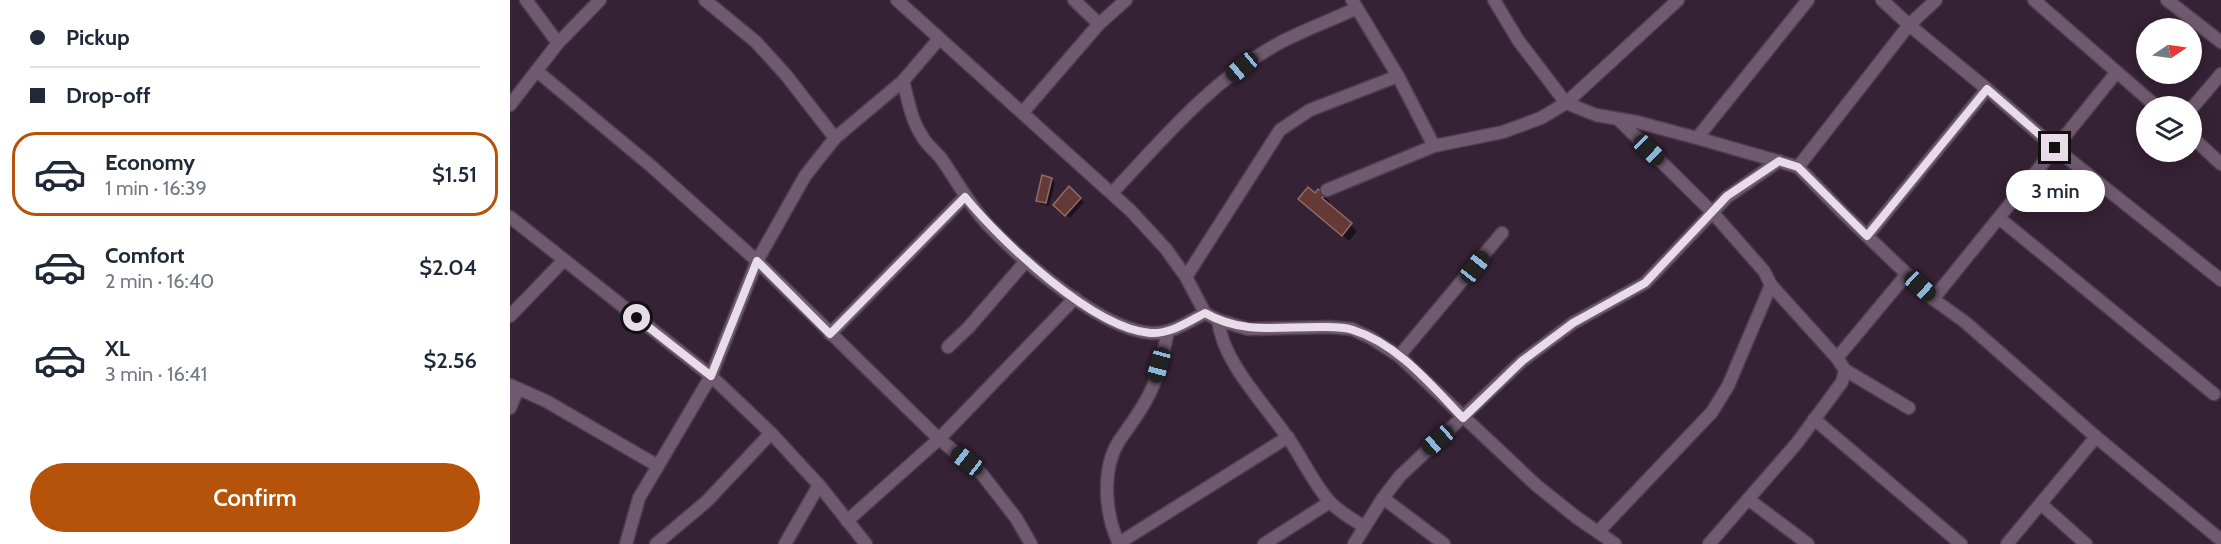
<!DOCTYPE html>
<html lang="en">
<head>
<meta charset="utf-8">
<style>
  :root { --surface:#fff; --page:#f2f2f3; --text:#1f2937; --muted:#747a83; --line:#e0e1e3; --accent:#b45309 }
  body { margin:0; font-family:Cabin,sans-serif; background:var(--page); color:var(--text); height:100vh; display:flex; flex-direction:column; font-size:22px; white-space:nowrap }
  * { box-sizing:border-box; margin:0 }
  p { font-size:20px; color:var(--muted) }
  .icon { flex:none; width:33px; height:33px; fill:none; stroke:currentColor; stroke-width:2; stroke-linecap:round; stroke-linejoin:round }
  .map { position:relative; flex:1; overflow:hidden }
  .sheet { display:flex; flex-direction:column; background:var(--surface); width:510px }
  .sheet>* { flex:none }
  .hud { display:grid; align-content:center; height:132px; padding:0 30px; background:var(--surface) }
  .needle { width:39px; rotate:77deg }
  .controls { position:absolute; left:1626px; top:18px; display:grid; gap:12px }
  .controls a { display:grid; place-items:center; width:66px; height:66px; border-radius:50%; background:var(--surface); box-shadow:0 3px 15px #0003; font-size:30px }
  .end { position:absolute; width:27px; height:27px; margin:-14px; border:8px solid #e8dce8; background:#111; box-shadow:0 0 0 3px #111 }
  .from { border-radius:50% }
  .bubble { position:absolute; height:42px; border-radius:21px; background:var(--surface); box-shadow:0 3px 15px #0003; font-size:20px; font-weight:600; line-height:42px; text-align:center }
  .car { position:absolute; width:18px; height:36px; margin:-18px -9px; border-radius:8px; box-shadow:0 0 4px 2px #0007; background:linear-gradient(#222 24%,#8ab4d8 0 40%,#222 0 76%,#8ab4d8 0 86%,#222 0) }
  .hud b { display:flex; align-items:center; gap:21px; height:57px; font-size:22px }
  .hud b+b { border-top:2px solid var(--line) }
  .hud i { width:15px; height:15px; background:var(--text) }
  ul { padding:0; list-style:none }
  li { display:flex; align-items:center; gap:18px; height:84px; margin:0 12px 9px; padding:0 18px; border:3px solid transparent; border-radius:24px }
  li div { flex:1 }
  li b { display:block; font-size:22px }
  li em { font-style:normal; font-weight:600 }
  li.selected { border-color:var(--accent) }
  li>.icon { width:54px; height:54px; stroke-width:1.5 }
  .primary-button { display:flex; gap:12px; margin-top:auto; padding:12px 30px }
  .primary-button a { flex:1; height:69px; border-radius:36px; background:var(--accent); color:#fff; font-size:24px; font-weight:600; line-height:69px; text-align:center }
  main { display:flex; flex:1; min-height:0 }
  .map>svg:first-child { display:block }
  .shadow { fill:#0007 }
  .building { fill:#653a36; stroke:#8d6c68; stroke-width:1.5 }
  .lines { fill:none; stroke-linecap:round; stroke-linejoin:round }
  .street-casing { stroke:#4d3d4e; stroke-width:15 }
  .street { stroke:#705a70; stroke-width:12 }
  .route { stroke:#e8dce8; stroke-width:8 }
</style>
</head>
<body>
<main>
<section class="sheet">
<div class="hud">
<b><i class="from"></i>Pickup</b>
<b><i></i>Drop-off</b>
</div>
<ul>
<li class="selected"><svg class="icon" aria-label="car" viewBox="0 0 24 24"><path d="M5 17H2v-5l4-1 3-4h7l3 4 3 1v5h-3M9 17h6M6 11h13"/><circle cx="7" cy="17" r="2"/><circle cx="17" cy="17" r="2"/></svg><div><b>Economy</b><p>1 min · 16:39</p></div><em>$1.51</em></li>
<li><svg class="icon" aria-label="car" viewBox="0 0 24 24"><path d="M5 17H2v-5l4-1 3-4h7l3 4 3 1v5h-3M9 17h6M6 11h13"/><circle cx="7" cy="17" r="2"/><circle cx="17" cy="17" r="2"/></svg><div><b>Comfort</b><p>2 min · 16:40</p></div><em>$2.04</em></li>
<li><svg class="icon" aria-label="car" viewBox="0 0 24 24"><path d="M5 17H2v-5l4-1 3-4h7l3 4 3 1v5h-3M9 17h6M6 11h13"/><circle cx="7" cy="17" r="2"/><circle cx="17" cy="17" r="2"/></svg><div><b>XL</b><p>3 min · 16:41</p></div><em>$2.56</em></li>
</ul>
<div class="primary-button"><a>Confirm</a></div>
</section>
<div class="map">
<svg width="1711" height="544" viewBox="0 0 1711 544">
  <rect width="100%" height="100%" fill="#352235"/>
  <!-- shadow -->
  <g class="shadow">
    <polygon points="541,179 545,183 539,206 531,204 527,200"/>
    <polygon points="560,189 574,202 560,218 545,205"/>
    <polygon points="805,195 814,196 820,202 818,205 847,231 839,241 796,205"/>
  </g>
  <!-- building -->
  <g class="building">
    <polygon points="532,175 542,178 536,203 526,201"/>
    <polygon points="559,186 571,198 555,216 543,205"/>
    <polygon points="798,187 805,193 808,189 815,195 812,198 842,223 832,236 788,199"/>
  </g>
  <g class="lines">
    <defs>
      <g id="street">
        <polyline points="16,0 48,43"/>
        <polyline points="195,0 246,42 276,75 325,138"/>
        <polyline points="387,0 621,211 656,249 676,277 695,313 708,320 738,329 819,327 842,329 861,338 889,356 1026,485 1066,517 1105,544"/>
        <polyline points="564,0 589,24"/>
        <polyline points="842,0 888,76 924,146"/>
        <polyline points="984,0 1008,40 1056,103 1086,115 1127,122 1187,138 1288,167 1333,213 1423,299 1455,322 1586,437 1711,540"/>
        <polyline points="1372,0 1399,25 1477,89 1545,148 1711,280"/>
        <polyline points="1524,0 1646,106"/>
        <polyline points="1657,0 1711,42"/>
        <polyline points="28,72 141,166 247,261 429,439 471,473 506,518 521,544"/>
        <path d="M393,81C398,99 401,120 412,136C416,144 424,150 430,157C446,179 458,203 477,224C510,259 592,330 641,333C661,334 678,322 695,313"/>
        <polyline points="0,105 48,43 90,0"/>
        <polyline points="1682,108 1711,74"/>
        <polyline points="513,112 589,24 616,0"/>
        <polyline points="1108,119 1202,212 1254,271 1261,285 1327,358 1335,370 1399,408"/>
        <polyline points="1682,137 1711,164"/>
        <polyline points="1187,138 1298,0"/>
        <polyline points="1288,167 1399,25 1426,0"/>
        <polyline points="817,190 924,146 993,132 1031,118 1056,103 1168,0"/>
        <path d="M602,193C651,141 700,82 764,46C790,31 820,21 847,8"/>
        <polyline points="0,217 201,376 261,433 309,485 356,544"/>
        <polyline points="1489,218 1704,394"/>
        <polyline points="1357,236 1477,89"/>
        <polyline points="676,277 770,130 800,110 888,76"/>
        <polyline points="1423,299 1606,73"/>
        <polyline points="0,316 53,261"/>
        <path d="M708,320C713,363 754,403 778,438C791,456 806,488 821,503C831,513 843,520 855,527"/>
        <polyline points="320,334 455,197"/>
        <polyline points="438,347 459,327 516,261"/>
        <polyline points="889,356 992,233"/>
        <polyline points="1327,358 1397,274"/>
        <polyline points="0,385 36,401 148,466"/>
        <polyline points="0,408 8,389"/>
        <polyline points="1304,419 1451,544"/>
        <polyline points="873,498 934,544"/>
        <polyline points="1238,499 1298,544"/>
        <polyline points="1531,504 1576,544"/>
        <polyline points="337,521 429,439 565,298"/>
        <polyline points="1088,532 1202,412 1218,386 1261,285"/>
        <polyline points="609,543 778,437"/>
        <polyline points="116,544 129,498 201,376 247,261 295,176 325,138 393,81 429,39"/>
        <polyline points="146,544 197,501 261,433"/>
        <polyline points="275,544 309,485"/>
        <path d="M609,544C595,514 591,470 609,441C622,422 637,403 645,381C651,366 654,348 658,332"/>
        <polyline points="754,544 820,502"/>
        <polyline points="844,544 873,498 890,476 1012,361 1063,323 1135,283 1217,197 1269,161"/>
        <polyline points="1199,544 1287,443 1332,382 1335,370"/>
        <polyline points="1497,544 1586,437"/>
      </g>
    </defs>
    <!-- street casing -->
    <use href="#street" class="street-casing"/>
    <!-- street -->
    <use href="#street" class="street"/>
  </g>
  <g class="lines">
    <!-- route -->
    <path class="route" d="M127,318L201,376L247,261L320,334L455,197C491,241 582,328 640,333C661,334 678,322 695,313C732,334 766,327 807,327C818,327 832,326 843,330C888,344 922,386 953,418L1012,361L1063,323L1135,283L1217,196L1269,161L1288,167L1357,236L1477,89L1545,148"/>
  </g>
</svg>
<div class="controls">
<a><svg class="needle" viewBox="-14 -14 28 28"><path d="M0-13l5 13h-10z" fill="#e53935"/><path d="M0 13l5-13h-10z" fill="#747a83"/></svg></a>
<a><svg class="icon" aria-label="layers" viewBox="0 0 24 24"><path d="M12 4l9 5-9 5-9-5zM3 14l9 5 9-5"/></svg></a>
</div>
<i class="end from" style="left:127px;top:318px"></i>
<i class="end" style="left:1545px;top:148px"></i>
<div class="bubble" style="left:1496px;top:170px;width:99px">3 min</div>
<i class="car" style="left:732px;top:67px;rotate:230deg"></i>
<i class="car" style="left:1139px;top:150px;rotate:134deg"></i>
<i class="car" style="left:965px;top:267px;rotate:38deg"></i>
<i class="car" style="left:1410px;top:286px;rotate:133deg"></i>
<i class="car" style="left:649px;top:365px;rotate:195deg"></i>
<i class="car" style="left:928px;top:440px;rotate:229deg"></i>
<i class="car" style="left:457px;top:461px;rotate:308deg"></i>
</div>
</main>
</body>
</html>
